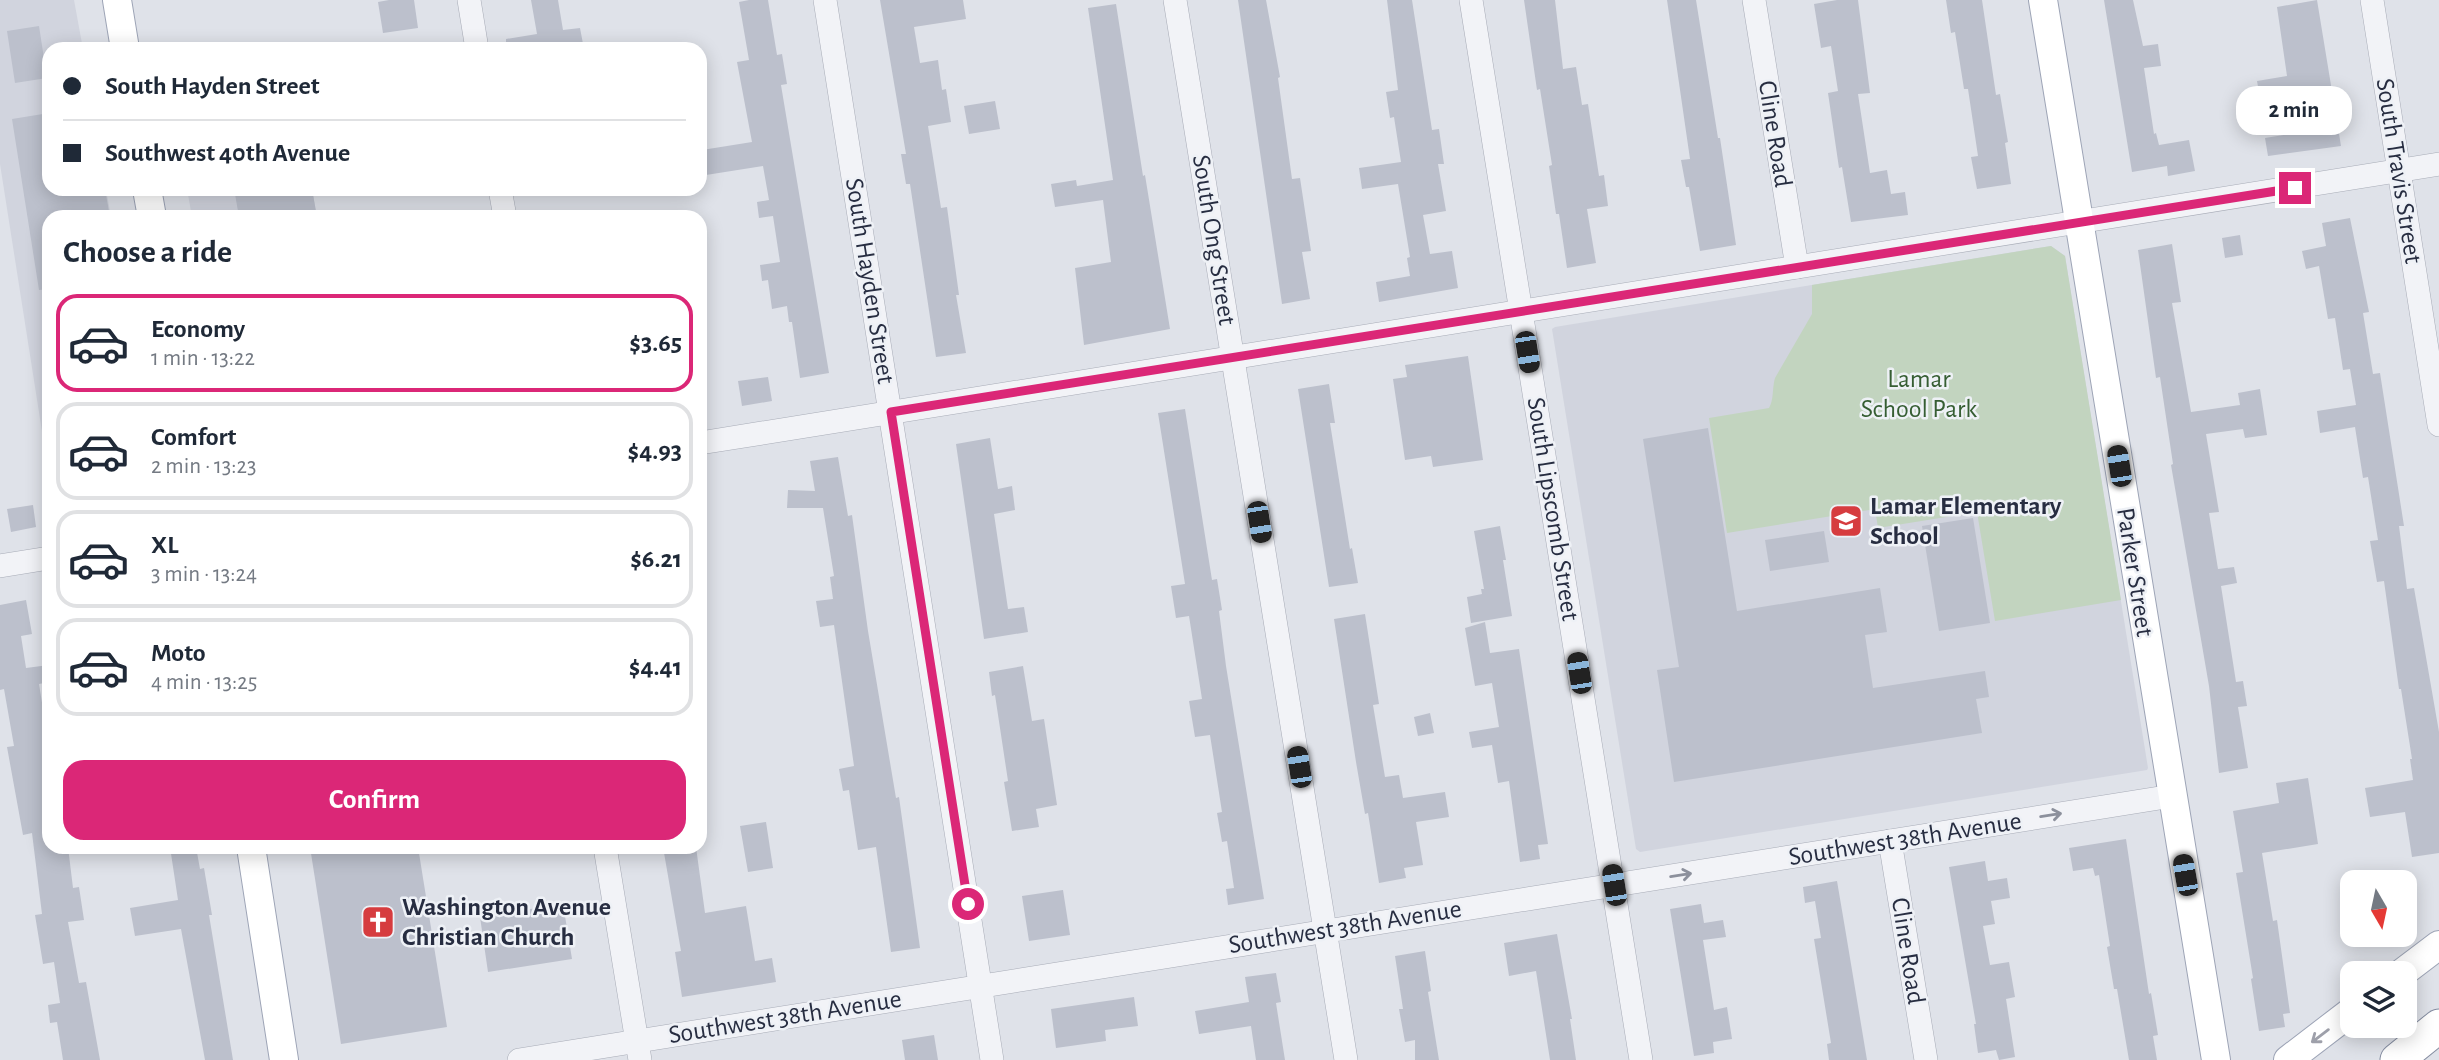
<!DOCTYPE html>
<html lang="en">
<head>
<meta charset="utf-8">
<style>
  :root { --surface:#fff; --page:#f6f6f7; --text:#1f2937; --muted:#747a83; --line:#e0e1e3; --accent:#db2777 }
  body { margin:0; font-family:"Alegreya Sans",sans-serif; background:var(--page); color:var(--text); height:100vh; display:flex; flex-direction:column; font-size:26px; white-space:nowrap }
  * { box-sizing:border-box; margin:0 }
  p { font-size:23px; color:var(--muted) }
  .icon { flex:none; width:38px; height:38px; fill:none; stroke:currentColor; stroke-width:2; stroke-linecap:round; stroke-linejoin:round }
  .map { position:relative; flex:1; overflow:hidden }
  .side { position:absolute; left:42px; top:210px; width:665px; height:644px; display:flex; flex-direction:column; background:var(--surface); border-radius:21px; box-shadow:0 4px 18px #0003 }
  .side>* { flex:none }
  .guide { position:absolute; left:42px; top:42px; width:665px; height:154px; border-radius:21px; box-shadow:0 4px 18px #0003; display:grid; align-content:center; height:154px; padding:0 21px; background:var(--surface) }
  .needle { width:46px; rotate:171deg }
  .fabs { position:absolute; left:2340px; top:870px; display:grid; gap:14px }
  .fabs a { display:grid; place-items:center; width:77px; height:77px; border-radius:14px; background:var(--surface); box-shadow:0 4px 18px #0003; font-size:35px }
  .end { position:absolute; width:32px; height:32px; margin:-16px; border:9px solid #db2777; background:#fff; box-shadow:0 0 0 4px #fff }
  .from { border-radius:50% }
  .bubble { position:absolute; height:49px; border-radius:21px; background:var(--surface); box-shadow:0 4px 18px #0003; font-size:23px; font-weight:600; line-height:49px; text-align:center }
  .car { position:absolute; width:21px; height:42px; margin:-21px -10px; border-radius:9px; box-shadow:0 0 5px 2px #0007; background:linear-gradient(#222 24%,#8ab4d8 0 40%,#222 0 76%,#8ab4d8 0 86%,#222 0) }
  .guide b { display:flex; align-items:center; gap:24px; height:66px; font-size:26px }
  .guide b+b { border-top:2px solid var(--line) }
  .guide i { width:18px; height:18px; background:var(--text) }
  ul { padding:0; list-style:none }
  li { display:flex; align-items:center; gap:21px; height:98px; margin:0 14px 10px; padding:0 7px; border:4px solid var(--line); border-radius:21px }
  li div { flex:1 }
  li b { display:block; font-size:26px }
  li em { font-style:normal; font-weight:600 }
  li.current { border-color:var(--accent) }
  li>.icon { width:63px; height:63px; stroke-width:1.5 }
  h2 { padding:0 21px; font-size:32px; line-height:84px }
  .button { display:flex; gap:14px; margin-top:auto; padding:14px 21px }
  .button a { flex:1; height:80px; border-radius:21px; background:var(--accent); color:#fff; font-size:28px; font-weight:600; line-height:80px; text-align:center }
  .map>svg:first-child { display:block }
  .built { fill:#d1d4de }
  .green { fill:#c2d4bf }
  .building { fill:#bcc0cc }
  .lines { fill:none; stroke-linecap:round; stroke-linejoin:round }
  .minor-casing { stroke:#a8acb7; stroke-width:24 }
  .major-casing { stroke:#9da4b6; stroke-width:30 }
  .highway-casing { stroke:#858da1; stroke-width:35 }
  .minor { stroke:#f2f3f7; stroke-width:23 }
  .major { stroke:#fff; stroke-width:28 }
  .highway { stroke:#fff; stroke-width:33 }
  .oneway { stroke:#8c909c }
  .oneway2 { stroke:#9ea0aa }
  .route { stroke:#db2777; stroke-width:9 }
  .labels { text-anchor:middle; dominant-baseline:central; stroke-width:5; stroke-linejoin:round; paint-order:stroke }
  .street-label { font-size:26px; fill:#272d41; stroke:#eef1f6 }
  .park-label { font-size:26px; fill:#365e33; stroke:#eef1f6 }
  .poi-label { font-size:26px; font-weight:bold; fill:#272d41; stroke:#eef1f6; text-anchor:start }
</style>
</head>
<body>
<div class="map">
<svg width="2439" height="1060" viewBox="0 0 2439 1060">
  <rect width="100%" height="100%" fill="#dfe2e9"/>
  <!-- built -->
  <g class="built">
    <polygon points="0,0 74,0 83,49 49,49 49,189 106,189 111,217 49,217 49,476 0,164"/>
    <polygon points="187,189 312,189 317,217 192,217"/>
    <polygon points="2051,246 2065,256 2148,768 2147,770 1640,852 1636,849 1552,329 1555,327"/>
  </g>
  <!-- green -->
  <path class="green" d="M2051,246L2065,256L2121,600L1995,621L1977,512L1878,528L1876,515L1869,510L1727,533L1709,418L1769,408C1774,400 1772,388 1775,378L1812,314V285Z"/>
  <!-- building -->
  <g class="building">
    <polygon points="389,0 414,0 418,28 383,33 378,2"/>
    <polygon points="531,0 558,0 563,30 580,28 584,49 506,49 506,39 537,34"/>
    <polygon points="749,0 768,0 777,55 782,54 787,84 781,85 829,373 800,378 792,322 789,322 787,306 772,309 768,280 762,281 760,265 780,262 773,216 759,218 757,202 769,200 763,166 706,175 702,150 752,142 737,62 749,60 739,2"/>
    <polygon points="880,0 963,0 966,19 914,27 920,63 938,60 942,90 946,89 951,122 928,126 941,208 947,207 959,295 956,295 966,353 936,357 910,184 906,184 901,154 906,154"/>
    <polygon points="1238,0 1266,0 1280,77 1278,78 1292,179 1300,178 1311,251 1302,252 1310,299 1282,304"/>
    <polygon points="1387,0 1412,0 1432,130 1439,129 1444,164 1438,164 1446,211 1423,215 1430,254 1452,251 1458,288 1379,302 1376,282 1410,276 1407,258 1410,257 1398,184 1362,189 1359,168 1401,162 1394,117 1390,118 1386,92 1398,90"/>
    <polygon points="1524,0 1555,0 1563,69 1576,67 1582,105 1588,104 1599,176 1604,175 1608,206 1587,209 1596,263 1567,268 1559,214 1556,214 1549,166 1552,165 1540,89 1537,90"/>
    <polygon points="1667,0 1696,0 1718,138 1720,138 1736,245 1700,251 1689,187 1686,187 1681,160 1690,159"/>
    <polygon points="1837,0 1858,0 1870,93 1858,94 1870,173 1887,170 1891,194 1905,192 1908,215 1851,222 1842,167 1839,168 1828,93 1838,91 1831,46 1821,48 1814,4"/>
    <polygon points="1946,0 1982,0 1996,95 2000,94 2008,142 2005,143 2011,184 1977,189 1971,157 1978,156 1968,89 1964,89 1955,32 1951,33"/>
    <polygon points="2104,0 2133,0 2143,46 2158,44 2161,66 2144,68 2154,134 2156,133 2159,145 2189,140 2195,171 2168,176 2167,166 2132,172"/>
    <polygon points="2317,0 2341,146 2268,156 2265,138 2301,132 2296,97 2261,103 2257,81 2287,76 2277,7"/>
    <polygon points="1116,4 1143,176 1145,175 1170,329 1084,345 1075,268 1111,262 1103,200 1055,207 1051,184 1076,180 1077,186 1113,180 1088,8"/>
    <polygon points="39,26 47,78 15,83 7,31"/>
    <polygon points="995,101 1000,129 969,134 964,106"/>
    <polygon points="49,113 49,189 105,189 110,217 49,217 49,289 39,290 12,119"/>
    <polygon points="262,189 312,189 317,217 239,217 235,194"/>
    <polygon points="2350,218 2369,312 2363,313 2373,374 2380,373 2404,526 2399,526 2407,589 2414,588 2439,732 2439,853 2412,857 2405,812 2370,817 2365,788 2413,780 2410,759 2412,759 2401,689 2399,689 2384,581 2377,582 2370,541 2378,540 2368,477 2363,478 2355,427 2320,433 2317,411 2356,405 2350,369 2343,370 2335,318 2328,319 2319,266 2306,269 2302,251 2326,246 2322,223"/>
    <polygon points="2240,235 2243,255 2225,258 2222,238"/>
    <polygon points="2172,244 2181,302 2172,303 2191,412 2240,405 2238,393 2260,389 2267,435 2245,438 2243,429 2206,434 2219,512 2209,513 2218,569 2234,567 2237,583 2221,586 2236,682 2243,681 2247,706 2238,707 2248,768 2219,773 2209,686 2171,465 2173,464 2160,377 2156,378 2138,250"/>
    <polygon points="1468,356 1483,460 1433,467 1431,456 1405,460 1393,379 1407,377 1405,365"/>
    <polygon points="768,377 772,401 742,406 738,381"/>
    <polygon points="1329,384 1335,423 1330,423 1350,549 1352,548 1358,583 1329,587 1298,389"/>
    <polygon points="1185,409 1212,580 1217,579 1222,610 1219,611 1226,666 1264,899 1228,905 1226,889 1234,888 1227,841 1222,842 1217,813 1222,812 1210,735 1195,737 1189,701 1202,699 1189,616 1176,618 1171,586 1185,584 1158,413"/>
    <polygon points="1708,428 1737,611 1880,588 1887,632 1865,635 1873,688 1985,671 1989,697 1976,699 1982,733 1674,782 1657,670 1679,667 1643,439"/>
    <polygon points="990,438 998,489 1012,486 1015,510 994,514 1008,609 1024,607 1028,632 984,639 956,444"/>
    <polygon points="838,457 848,516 852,515 868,631 896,798 899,797 920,948 891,952 876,847 858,850 849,790 843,791 839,769 854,766 834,625 820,627 816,601 833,599 830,577 834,576 823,508 787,508 788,490 815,491 810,461"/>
    <polygon points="33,505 36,527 11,532 7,509"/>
    <polygon points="1973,518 1990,623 1939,631 1922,526"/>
    <polygon points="1500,526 1506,560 1503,560 1512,616 1471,623 1467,597 1482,594 1481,589 1484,589 1474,531"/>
    <polygon points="1824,531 1829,562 1770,571 1765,540"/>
    <polygon points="26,600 32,634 21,636 26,668 49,665 49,682 39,684 49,746 49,847 68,847 73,888 79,887 84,920 68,922 79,983 86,982 100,1060 63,1060 57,1022 50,1023 48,1005 60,1003 54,962 43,964 35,915 42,914 32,833 23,835 7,747 14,746 4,689 0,690 0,605"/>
    <polygon points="1365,614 1379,704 1373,705 1385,777 1399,775 1403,798 1445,792 1449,817 1416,822 1423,865 1404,868 1406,878 1379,883 1368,813 1365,814 1356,762 1334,619"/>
    <polygon points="1485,622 1490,653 1519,649 1548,844 1538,845 1540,859 1520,862 1509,781 1498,783 1492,745 1472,748 1469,732 1499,727 1492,683 1475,686 1465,628"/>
    <polygon points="1023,666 1032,721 1044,719 1057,805 1036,809 1039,827 1012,831 1004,782 1008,781 995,695 992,696 989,672"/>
    <polygon points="1430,713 1434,733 1418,736 1414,717"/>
    <polygon points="2308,778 2318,844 2262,853 2273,921 2277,920 2290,1013 2283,1014 2285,1027 2259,1031 2251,979 2253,978 2236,873 2243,872 2233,811 2279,803 2276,783"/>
    <polygon points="766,822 773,868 748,872 740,826"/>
    <polygon points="2126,839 2149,994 2151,993 2158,1035 2153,1036 2157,1060 2129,1060 2117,989 2114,989 2107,947 2110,946 2099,875 2095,876 2093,868 2073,871 2069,848"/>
    <polygon points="170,847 196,847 200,869 204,868 212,915 209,915 233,1060 205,1060 181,929 135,936 130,908 178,900"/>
    <polygon points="310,847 418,847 447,1027 341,1044"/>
    <polygon points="663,847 696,847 705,913 746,906 755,961 772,958 776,982 682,997 675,952 681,951"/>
    <polygon points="1985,861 1988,881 2007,878 2010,898 1991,901 1995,924 1983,926 1990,965 2009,962 2015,997 2006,999 2015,1057 1999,1060 1996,1050 1978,1053 1974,1024 1976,1024 1949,867"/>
    <polygon points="1837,881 1846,934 1867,1060 1829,1060 1827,1044 1831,1043 1814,939 1821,938 1815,901 1805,903 1803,887"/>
    <polygon points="1063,890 1070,935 1029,941 1022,896"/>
    <polygon points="563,904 572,959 488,972 480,917"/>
    <polygon points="1701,904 1704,923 1723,920 1726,937 1703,940 1714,1010 1727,1007 1732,1039 1713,1042 1714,1053 1694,1056 1670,909"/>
    <polygon points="1557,934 1572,1019 1570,1019 1576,1060 1550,1060 1536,971 1509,976 1504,943"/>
    <polygon points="1425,951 1431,991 1428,992 1439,1060 1415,1060 1415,1040 1405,1042 1399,1009 1403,1009 1395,956"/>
    <polygon points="1276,973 1281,1002 1276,1003 1285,1060 1256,1060 1251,1026 1199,1034 1195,1011 1249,1002 1245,977"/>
    <polygon points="1134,997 1138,1026 1105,1030 1106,1041 1056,1048 1051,1009"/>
    <polygon points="934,1035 938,1060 905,1060 902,1040"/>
  </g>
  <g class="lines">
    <defs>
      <g id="minor">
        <polyline points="469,0 477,49"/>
        <polyline points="825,0 992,1060"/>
        <polyline points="1175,0 1346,1060"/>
        <polyline points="1471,0 1641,1060"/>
        <polyline points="1754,0 1797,267"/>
        <polyline points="2372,0 2439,425"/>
        <polyline points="500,189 505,217"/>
        <polyline points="700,443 2439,164"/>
        <polyline points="0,566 49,558"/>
        <polyline points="1890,841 1926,1060"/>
        <polyline points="605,847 640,1060"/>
        <polyline points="519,1060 2172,796"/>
      </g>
      <g id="major">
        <polyline points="117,0 125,49"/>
        <polyline points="2043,0 2216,1060"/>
        <polyline points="147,189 152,217"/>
        <polyline points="251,847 284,1060"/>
        <polyline points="2402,973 2439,945"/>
        <polyline points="2288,1060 2352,1011"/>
      </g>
      <polyline id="highway" points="2397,1060 2439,1026"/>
    </defs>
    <!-- minor casing -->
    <use href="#minor" class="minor-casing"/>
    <!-- major casing -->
    <use href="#major" class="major-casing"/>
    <!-- highway casing -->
    <use href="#highway" class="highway-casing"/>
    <!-- minor -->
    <use href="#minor" class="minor"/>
    <!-- major -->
    <use href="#major" class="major"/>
    <!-- highway -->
    <use href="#highway" class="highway"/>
  </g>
  <!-- one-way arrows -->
  <defs><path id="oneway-shaft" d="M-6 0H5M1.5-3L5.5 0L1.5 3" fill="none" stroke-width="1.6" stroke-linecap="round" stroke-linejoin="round" transform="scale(1.75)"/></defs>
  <g class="oneway">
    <use href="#oneway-shaft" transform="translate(2051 815) rotate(-9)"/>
    <use href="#oneway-shaft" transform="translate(1681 875) rotate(-9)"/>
  </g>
  <use class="oneway2" href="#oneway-shaft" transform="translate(2320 1036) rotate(143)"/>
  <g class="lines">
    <!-- route -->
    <polyline class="route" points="968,904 891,412 2295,188"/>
  </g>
  <!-- icons -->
  <defs>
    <symbol id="school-square" viewBox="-11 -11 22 22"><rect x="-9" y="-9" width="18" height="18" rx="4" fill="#d63c3f" stroke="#eef1f6"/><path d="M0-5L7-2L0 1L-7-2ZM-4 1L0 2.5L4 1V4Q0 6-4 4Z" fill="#fff"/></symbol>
    <symbol id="church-square" viewBox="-11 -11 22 22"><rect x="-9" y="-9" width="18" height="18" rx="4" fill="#d63c3f" stroke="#eef1f6"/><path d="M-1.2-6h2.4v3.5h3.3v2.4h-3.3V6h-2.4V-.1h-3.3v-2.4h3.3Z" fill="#fff"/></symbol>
  </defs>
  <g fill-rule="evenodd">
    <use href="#school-square" x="1827" y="502" width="38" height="38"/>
    <use href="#church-square" x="359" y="903" width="38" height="38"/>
  </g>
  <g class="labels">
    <!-- street labels -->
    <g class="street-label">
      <text transform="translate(1775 134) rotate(81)">Cline Road</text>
      <text transform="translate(2399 171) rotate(81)">South Travis Street</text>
      <text transform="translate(1214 240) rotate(81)">South Ong Street</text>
      <text transform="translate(870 281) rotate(81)">South Hayden Street</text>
      <text transform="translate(1553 509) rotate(81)">South Lipscomb Street</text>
      <text transform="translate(2135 572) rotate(81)">Parker Street</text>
      <text transform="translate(1905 839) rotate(-9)">Southwest 38th Avenue</text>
      <text transform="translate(1345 927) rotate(-9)">Southwest 38th Avenue</text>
      <text transform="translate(1908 951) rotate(81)">Cline Road</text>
      <text transform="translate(785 1017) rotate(-9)">Southwest 38th Avenue</text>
    </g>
    <!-- park labels -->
    <g class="park-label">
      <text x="1919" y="379">Lamar<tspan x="1919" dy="30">School Park</tspan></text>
    </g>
    <!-- poi labels -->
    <g class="poi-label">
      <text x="1870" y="506">Lamar Elementary<tspan x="1870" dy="30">School</tspan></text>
      <text x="402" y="907">Washington Avenue<tspan x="402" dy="30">Christian Church</tspan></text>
    </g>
  </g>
</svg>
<div class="fabs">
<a><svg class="needle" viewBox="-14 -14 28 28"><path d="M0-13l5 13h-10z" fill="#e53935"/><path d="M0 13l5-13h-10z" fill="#747a83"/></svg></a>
<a><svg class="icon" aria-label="layers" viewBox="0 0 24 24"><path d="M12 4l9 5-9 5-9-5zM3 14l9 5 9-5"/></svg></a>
</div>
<i class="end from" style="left:968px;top:904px"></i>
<i class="end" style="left:2295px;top:188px"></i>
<div class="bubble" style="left:2236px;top:86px;width:116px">2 min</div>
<i class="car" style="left:1527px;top:352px;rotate:171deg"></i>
<i class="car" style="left:2119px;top:466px;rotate:351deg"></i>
<i class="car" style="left:1259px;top:522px;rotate:171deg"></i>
<i class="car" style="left:1579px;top:673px;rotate:351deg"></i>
<i class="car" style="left:1299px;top:767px;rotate:351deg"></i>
<i class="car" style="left:2185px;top:875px;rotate:350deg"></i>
<i class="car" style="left:1614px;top:885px;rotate:351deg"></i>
<div class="guide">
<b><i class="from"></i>South Hayden Street</b>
<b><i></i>Southwest 40th Avenue</b>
</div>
<section class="side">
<h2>Choose a ride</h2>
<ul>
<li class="current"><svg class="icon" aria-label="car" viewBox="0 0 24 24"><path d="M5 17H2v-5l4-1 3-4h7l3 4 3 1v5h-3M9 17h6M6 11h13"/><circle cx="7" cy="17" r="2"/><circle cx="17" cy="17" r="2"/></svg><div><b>Economy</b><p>1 min · 13:22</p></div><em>$3.65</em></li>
<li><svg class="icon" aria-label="car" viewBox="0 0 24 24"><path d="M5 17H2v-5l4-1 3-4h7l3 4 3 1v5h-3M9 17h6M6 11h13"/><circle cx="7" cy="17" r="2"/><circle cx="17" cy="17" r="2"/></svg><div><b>Comfort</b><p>2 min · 13:23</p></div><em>$4.93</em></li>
<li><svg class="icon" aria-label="car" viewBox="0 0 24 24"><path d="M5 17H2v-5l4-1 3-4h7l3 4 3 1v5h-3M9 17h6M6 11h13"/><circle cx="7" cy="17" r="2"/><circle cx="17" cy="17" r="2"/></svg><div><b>XL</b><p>3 min · 13:24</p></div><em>$6.21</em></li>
<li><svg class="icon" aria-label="car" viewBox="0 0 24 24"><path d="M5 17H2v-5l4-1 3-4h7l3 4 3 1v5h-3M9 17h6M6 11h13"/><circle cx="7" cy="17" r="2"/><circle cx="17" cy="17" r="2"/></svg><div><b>Moto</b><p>4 min · 13:25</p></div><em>$4.41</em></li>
</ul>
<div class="button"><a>Confirm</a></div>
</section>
</div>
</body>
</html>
